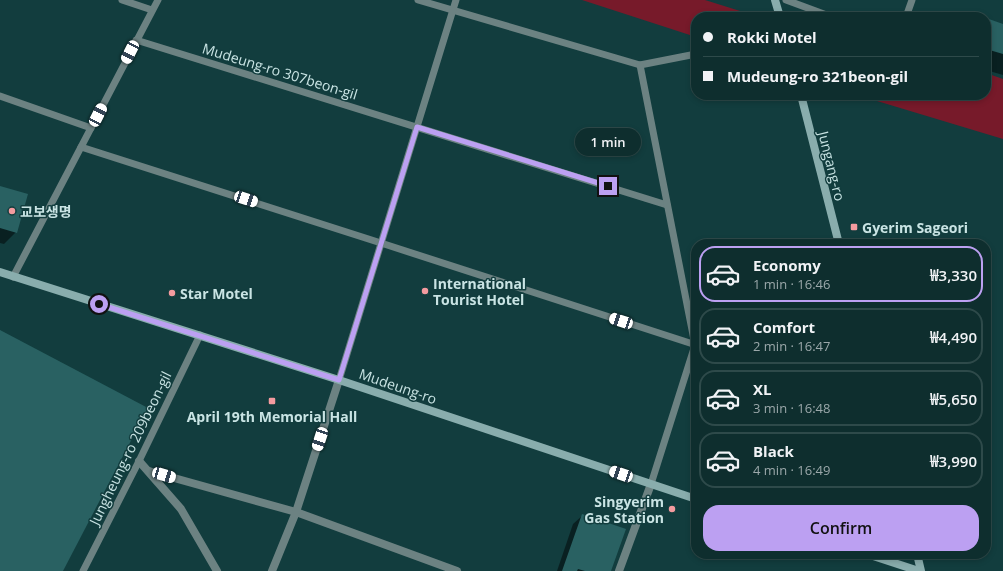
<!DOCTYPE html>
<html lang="en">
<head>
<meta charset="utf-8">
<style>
  :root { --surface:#0e2e2e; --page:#173636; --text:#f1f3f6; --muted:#9ba8aa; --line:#2e4a4a; --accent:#bca0f2 }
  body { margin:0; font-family:"Open Sans","Noto Sans KR",sans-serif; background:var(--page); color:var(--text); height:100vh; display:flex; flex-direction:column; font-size:15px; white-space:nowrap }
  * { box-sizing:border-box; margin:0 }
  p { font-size:13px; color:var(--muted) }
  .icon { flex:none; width:22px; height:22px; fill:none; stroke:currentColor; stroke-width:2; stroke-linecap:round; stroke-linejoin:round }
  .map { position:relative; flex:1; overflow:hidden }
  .details { position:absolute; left:691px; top:239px; width:300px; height:320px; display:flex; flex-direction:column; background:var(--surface); border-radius:16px; box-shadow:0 2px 6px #0003,0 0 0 1px var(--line) }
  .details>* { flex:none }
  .banner { position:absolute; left:691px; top:12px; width:300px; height:88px; border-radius:16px; box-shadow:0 2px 6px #0003,0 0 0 1px var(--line); display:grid; align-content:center; height:88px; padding:0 12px; background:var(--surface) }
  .end { position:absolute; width:18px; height:18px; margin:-9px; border:5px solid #bca0f2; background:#111; box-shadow:0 0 0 2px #111 }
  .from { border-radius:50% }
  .bubble { position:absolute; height:28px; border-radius:14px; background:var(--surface); box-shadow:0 2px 6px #0003,0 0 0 1px var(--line); font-size:13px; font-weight:600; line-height:28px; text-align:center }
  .car { position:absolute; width:12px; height:24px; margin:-12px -6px; border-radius:5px; box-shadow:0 0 3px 1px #0007; background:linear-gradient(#fff 24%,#345 0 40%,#fff 0 76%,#345 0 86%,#fff 0) }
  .banner b { display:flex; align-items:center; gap:14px; height:38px; font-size:15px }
  .banner b+b { border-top:1px solid var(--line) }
  .banner i { width:10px; height:10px; background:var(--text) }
  ul { padding:7px 0 0; list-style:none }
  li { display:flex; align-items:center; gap:12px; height:56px; margin:0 8px 6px; padding:0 4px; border:2px solid var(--line); border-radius:16px }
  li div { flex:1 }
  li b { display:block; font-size:15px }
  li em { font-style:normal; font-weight:600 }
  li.selected { border-color:var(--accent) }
  li>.icon { width:36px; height:36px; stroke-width:1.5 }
  .button { display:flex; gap:8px; margin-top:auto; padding:8px 12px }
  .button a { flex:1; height:46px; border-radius:16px; background:var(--accent); color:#111; font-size:16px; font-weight:600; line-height:46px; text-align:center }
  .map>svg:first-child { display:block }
  .green { fill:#771a2a }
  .shadow { fill:#0007 }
  .building { fill:#296162 }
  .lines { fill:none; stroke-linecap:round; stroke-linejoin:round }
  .lane { stroke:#6c8282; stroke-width:7 }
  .street { stroke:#6c8282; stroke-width:8 }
  .secondary { stroke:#89adad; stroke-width:8 }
  .route { stroke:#bca0f2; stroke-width:5 }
  .poi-dot { fill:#f49b9f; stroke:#123d3e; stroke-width:1.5 }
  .labels { text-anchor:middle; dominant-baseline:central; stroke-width:3; stroke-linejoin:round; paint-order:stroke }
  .street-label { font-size:14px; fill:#c9e4e4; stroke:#123d3e }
  .poi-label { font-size:14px; font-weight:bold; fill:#c9e4e4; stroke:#123d3e; text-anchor:start }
</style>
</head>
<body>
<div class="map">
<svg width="1003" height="571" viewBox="0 0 1003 571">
  <rect width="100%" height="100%" fill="#123d3e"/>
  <!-- green -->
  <g class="green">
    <polygon points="582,0 705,0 756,16 755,17 696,17 696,37"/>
    <polygon points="986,73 1003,79 1003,139 877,101 845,95 986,95"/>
  </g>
  <!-- shadow -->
  <g class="shadow">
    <polygon points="986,19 1003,25 1003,75 986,70"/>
    <polygon points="0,187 16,232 4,244 0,243"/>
    <polygon points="583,515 609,571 557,571 573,524"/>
  </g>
  <!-- building -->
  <g class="building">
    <polygon points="962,11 981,17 960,17"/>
    <polygon points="986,18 1003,24 1003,54 986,49"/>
    <polygon points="0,186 28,194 17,233 0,228"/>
    <polygon points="0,330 148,408 63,571 0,571"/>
    <polygon points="582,514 626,529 611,571 585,571 578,569 577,571 562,571"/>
  </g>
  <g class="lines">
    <!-- lane -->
    <g class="lane">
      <polyline points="122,0 152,10"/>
      <polyline points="418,0 640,65 696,54"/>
      <polyline points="786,0 832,17"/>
      <polyline points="906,17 912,0"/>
      <polyline points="136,40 667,205"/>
      <polyline points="640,65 695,345 651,484"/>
      <polyline points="0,96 91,128"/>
      <polyline points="81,147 381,243 696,345"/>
      <polyline points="13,277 158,0"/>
      <polyline points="339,380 456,0"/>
      <polyline points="83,571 139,461 200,335"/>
    </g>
    <!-- street -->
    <g class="street">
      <polyline points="139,461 181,509 217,571"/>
      <polyline points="149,471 296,512 457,571"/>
      <polyline points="272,571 296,512 339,380"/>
      <polyline points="619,571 651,484"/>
    </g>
    <!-- secondary -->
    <g class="secondary">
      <polyline points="775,0 780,17"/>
      <polyline points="801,95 839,244"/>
      <polyline points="0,272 339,380 696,499"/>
      <polyline points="867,554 919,571"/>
      <polyline points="917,554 921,571"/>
    </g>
  </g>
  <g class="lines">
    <!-- route -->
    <polyline class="route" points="99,304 339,380 417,127 608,186"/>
  </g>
  <!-- markers -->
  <g class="poi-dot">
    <circle cx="12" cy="211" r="4"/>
    <rect x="850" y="223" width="8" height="8" rx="2"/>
    <circle cx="425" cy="291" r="4"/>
    <circle cx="172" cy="293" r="4"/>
    <rect x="268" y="397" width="8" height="8" rx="2"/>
    <circle cx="672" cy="509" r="4"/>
  </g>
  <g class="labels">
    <!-- street labels -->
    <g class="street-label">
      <text transform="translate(280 71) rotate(17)">Mudeung-ro 307beon-gil</text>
      <text transform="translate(832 166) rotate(76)">Jungang-ro</text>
      <text transform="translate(398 386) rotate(19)">Mudeung-ro</text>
      <text transform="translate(130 448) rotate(-64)">Jungheung-ro 209beon-gil</text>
    </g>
    <!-- poi labels -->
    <g class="poi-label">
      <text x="20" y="211">교보생명</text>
      <text x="862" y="227">Gyerim Sageori</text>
      <text x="433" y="283">International<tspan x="433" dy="16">Tourist Hotel</tspan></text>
      <text x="180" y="293">Star Motel</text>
      <text x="272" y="416" text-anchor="middle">April 19th Memorial Hall</text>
      <text x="664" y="501" text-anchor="end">Singyerim<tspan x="664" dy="16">Gas Station</tspan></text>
    </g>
  </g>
</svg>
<i class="end from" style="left:99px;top:304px"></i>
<i class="end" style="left:608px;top:186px"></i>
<div class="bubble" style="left:575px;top:128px;width:66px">1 min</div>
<i class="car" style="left:130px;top:52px;rotate:207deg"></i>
<i class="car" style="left:98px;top:115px;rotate:27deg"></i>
<i class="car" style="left:246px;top:199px;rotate:108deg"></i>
<i class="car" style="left:621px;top:321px;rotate:288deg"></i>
<i class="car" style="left:320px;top:439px;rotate:198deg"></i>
<i class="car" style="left:621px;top:474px;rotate:289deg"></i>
<i class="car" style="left:164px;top:475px;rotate:106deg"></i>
<div class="banner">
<b><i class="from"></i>Rokki Motel</b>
<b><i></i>Mudeung-ro 321beon-gil</b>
</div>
<section class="details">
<ul>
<li class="selected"><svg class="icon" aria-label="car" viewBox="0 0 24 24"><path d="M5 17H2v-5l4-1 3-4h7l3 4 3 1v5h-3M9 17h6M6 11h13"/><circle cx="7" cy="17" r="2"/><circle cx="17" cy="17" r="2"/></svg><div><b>Economy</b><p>1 min · 16:46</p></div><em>₩3,330</em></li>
<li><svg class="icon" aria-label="car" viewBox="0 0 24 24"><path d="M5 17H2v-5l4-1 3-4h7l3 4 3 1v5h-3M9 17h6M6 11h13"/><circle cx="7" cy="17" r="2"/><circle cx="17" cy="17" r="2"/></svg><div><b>Comfort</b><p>2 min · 16:47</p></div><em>₩4,490</em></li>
<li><svg class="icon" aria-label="car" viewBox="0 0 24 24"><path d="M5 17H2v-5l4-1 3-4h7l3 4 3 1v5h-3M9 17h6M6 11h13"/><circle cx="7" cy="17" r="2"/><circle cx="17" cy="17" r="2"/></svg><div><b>XL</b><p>3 min · 16:48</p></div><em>₩5,650</em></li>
<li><svg class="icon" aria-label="car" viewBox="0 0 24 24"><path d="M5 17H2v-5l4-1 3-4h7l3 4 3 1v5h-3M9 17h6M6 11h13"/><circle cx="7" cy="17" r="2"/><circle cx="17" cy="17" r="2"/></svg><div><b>Black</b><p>4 min · 16:49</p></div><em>₩3,990</em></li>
</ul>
<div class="button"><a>Confirm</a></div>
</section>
</div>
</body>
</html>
